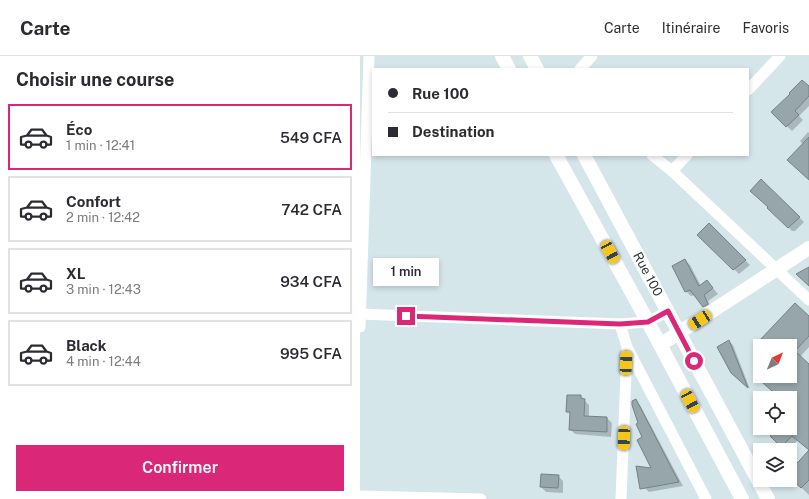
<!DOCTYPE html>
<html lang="fr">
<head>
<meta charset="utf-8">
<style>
  :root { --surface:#fff; --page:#f2f2f3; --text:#2b2b33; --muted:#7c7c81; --line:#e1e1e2; --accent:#db2777 }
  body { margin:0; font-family:"Public Sans",sans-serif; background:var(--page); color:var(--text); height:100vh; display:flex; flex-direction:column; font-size:15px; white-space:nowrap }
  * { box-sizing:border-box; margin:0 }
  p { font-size:13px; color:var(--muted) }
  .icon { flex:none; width:22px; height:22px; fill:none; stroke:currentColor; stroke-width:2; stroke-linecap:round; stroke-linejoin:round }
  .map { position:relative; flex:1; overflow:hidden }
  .sheet { display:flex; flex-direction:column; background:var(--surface); width:360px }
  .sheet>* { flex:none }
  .guide { position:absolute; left:12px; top:12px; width:377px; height:88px; border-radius:0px; box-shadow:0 2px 6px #0003; display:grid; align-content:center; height:88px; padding:0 16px; background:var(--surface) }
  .needle { width:26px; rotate:43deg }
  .controls { position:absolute; left:393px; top:283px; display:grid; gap:8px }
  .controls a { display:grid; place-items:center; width:44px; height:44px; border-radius:0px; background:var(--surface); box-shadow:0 2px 6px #0003; font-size:20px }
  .end { position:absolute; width:18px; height:18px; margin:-9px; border:5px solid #db2777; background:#fff; box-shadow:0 0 0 2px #fff }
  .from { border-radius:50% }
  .bubble { position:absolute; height:28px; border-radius:0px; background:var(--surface); box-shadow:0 2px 6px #0003; font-size:13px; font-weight:600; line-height:28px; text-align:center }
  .car { position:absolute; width:12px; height:24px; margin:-12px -6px; border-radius:5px; box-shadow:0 0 3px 1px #0007; background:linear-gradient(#f5c518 24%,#345 0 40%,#f5c518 0 76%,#345 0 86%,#f5c518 0) }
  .guide b { display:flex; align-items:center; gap:14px; height:38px; font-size:15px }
  .guide b+b { border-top:1px solid var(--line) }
  .guide i { width:10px; height:10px; background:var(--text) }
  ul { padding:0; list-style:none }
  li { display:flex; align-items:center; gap:12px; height:66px; margin:0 8px 6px; padding:0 8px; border:2px solid var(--line); border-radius:0px }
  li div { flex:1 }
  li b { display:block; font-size:15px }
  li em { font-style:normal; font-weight:600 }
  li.on { border-color:var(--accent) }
  li>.icon { width:36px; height:36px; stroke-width:1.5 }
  h2 { padding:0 16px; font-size:18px; line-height:48px }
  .action { display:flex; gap:8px; margin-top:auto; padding:8px 16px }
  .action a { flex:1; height:46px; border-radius:0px; background:var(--accent); color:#fff; font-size:16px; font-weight:600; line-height:46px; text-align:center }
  header { display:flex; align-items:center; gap:24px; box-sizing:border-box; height:56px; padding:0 20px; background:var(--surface); border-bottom:1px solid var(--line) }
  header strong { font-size:19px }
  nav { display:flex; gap:22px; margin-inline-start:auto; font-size:14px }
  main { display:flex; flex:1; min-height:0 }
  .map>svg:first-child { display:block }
  .shadow { fill:#0003 }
  .building { fill:#96a6ab; stroke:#728287 }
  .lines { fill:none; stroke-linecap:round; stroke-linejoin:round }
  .minor { stroke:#fff; stroke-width:11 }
  .tertiary { stroke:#fff; stroke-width:14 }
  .route { stroke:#db2777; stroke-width:5 }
  .labels { text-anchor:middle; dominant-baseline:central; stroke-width:3.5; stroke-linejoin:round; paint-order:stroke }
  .street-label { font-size:13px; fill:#303739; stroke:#fff }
</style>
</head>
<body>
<header>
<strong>Carte</strong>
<nav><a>Carte</a><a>Itinéraire</a><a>Favoris</a></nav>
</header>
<main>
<section class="sheet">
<h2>Choisir une course</h2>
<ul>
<li class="on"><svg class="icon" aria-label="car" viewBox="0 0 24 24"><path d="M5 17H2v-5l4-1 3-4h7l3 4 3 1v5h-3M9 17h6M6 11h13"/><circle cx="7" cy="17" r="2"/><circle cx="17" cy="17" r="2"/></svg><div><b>Éco</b><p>1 min · 12:41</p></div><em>549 CFA</em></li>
<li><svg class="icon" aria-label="car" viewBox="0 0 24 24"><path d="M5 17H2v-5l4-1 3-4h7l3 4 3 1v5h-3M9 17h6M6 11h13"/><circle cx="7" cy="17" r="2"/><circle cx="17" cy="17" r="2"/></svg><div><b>Confort</b><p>2 min · 12:42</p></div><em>742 CFA</em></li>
<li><svg class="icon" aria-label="car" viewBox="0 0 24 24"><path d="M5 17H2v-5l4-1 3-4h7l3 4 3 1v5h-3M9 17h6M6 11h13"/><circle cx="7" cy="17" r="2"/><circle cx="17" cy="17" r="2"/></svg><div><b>XL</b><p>3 min · 12:43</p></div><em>934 CFA</em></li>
<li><svg class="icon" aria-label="car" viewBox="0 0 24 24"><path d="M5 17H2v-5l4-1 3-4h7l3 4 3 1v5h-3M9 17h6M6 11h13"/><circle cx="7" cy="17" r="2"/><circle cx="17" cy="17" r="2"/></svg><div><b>Black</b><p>4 min · 12:44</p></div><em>995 CFA</em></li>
</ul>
<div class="action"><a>Confirmer</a></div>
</section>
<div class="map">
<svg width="449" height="443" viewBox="0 0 449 443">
  <rect width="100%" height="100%" fill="#d5e6eb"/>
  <!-- shadow -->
  <g class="shadow">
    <polygon points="449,31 449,50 439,60 443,64 432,75 412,56"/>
    <polygon points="448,76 449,77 449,123 443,89 440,85"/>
    <polygon points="401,124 444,166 435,175 432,175 409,152 409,151"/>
    <polygon points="349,169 390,209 379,218 343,183"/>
    <polygon points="325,204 330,209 341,230 347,225 358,238 348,245 352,253 349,255 335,239 331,240 326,235"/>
    <polygon points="435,249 449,260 449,291 440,301 449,309 449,394 438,384 429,394 426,394 416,386 417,374 415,372 430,372 430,342 420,342 394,318 400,311 400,320 430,320 430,290 405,290"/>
    <polygon points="369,285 373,289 390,333 372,316"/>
    <polygon points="220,340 229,349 229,361 247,362 252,367 251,381 215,378 210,373 211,359 207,355"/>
    <polygon points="276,345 280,349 323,430 289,436 280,427 293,413 279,368"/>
    <polygon points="449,395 449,439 430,421 430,417"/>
    <polygon points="198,420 203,425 203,437 186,436 181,431"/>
  </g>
  <!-- building -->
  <g class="building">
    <polygon points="442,24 449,30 449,40 435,55 439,59 426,71 411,56 430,38 429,37"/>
    <polygon points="449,81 449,124 427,104"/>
    <polygon points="401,123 440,161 428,172 407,152 408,151 390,135"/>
    <polygon points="349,167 386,204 373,214 337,179"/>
    <polygon points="325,203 339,230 347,224 353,232 344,239 348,248 343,251 330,234 325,236 312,210"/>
    <polygon points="449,211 449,230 436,218"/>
    <polygon points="435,247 449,260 449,280 435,295 449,308 449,424 441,432 430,422 430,415 449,394 432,380 421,391 410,380 418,372 430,372 430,342 420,342 395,320 430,320 430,290 404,290 399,285"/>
    <polygon points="369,284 388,332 371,317 357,291"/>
    <polygon points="207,339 221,339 221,342 225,343 224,360 247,361 247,376 209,374 210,356 206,356"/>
    <polygon points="276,343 311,411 319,426 280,433 276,410 291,412 277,384 282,381 276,368 278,367 272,349 272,345"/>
    <polygon points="181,418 199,419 198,432 180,431"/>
  </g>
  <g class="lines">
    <!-- minor -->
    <g class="minor">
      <polyline points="220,13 232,0"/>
      <polyline points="388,34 420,0"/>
      <polyline points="292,99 312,115 449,244"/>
      <polyline points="312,115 327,99"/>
      <polyline points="0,258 260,268 288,266 308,255"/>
      <polyline points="260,268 267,291 346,443"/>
      <polyline points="0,271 9,0"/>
      <polyline points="0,440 121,443"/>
      <polyline points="261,443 267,292"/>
    </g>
    <!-- tertiary -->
    <g class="tertiary">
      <polyline points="142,0 149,13"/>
      <polyline points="170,0 177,13"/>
      <polyline points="196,99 288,266 382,443"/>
      <polyline points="224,99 408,443"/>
      <polyline points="300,289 449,192"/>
    </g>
  </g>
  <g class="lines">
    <!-- route -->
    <polyline class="route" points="46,260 260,268 288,266 308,255 334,305"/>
  </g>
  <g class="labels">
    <!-- street labels -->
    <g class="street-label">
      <text transform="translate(288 218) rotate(62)">Rue 100</text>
    </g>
  </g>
</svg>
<div class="controls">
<a><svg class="needle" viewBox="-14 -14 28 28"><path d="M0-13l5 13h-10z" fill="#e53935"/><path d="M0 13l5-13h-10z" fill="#7c7c81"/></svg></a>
<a><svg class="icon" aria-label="locate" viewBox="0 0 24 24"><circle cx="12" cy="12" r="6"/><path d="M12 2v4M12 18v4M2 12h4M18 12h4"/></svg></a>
<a><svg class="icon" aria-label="layers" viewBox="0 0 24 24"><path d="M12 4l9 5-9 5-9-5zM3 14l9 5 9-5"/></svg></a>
</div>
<i class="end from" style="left:334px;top:305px"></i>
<i class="end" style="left:46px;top:260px"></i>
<div class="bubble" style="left:13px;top:202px;width:66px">1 min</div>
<i class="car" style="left:250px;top:196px;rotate:151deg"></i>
<i class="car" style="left:340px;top:264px;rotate:237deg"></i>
<i class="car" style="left:266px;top:307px;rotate:2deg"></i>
<i class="car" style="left:330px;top:345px;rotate:152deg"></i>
<i class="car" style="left:264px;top:382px;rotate:182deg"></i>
<div class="guide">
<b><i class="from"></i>Rue 100</b>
<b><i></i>Destination</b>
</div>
</div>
</main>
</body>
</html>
